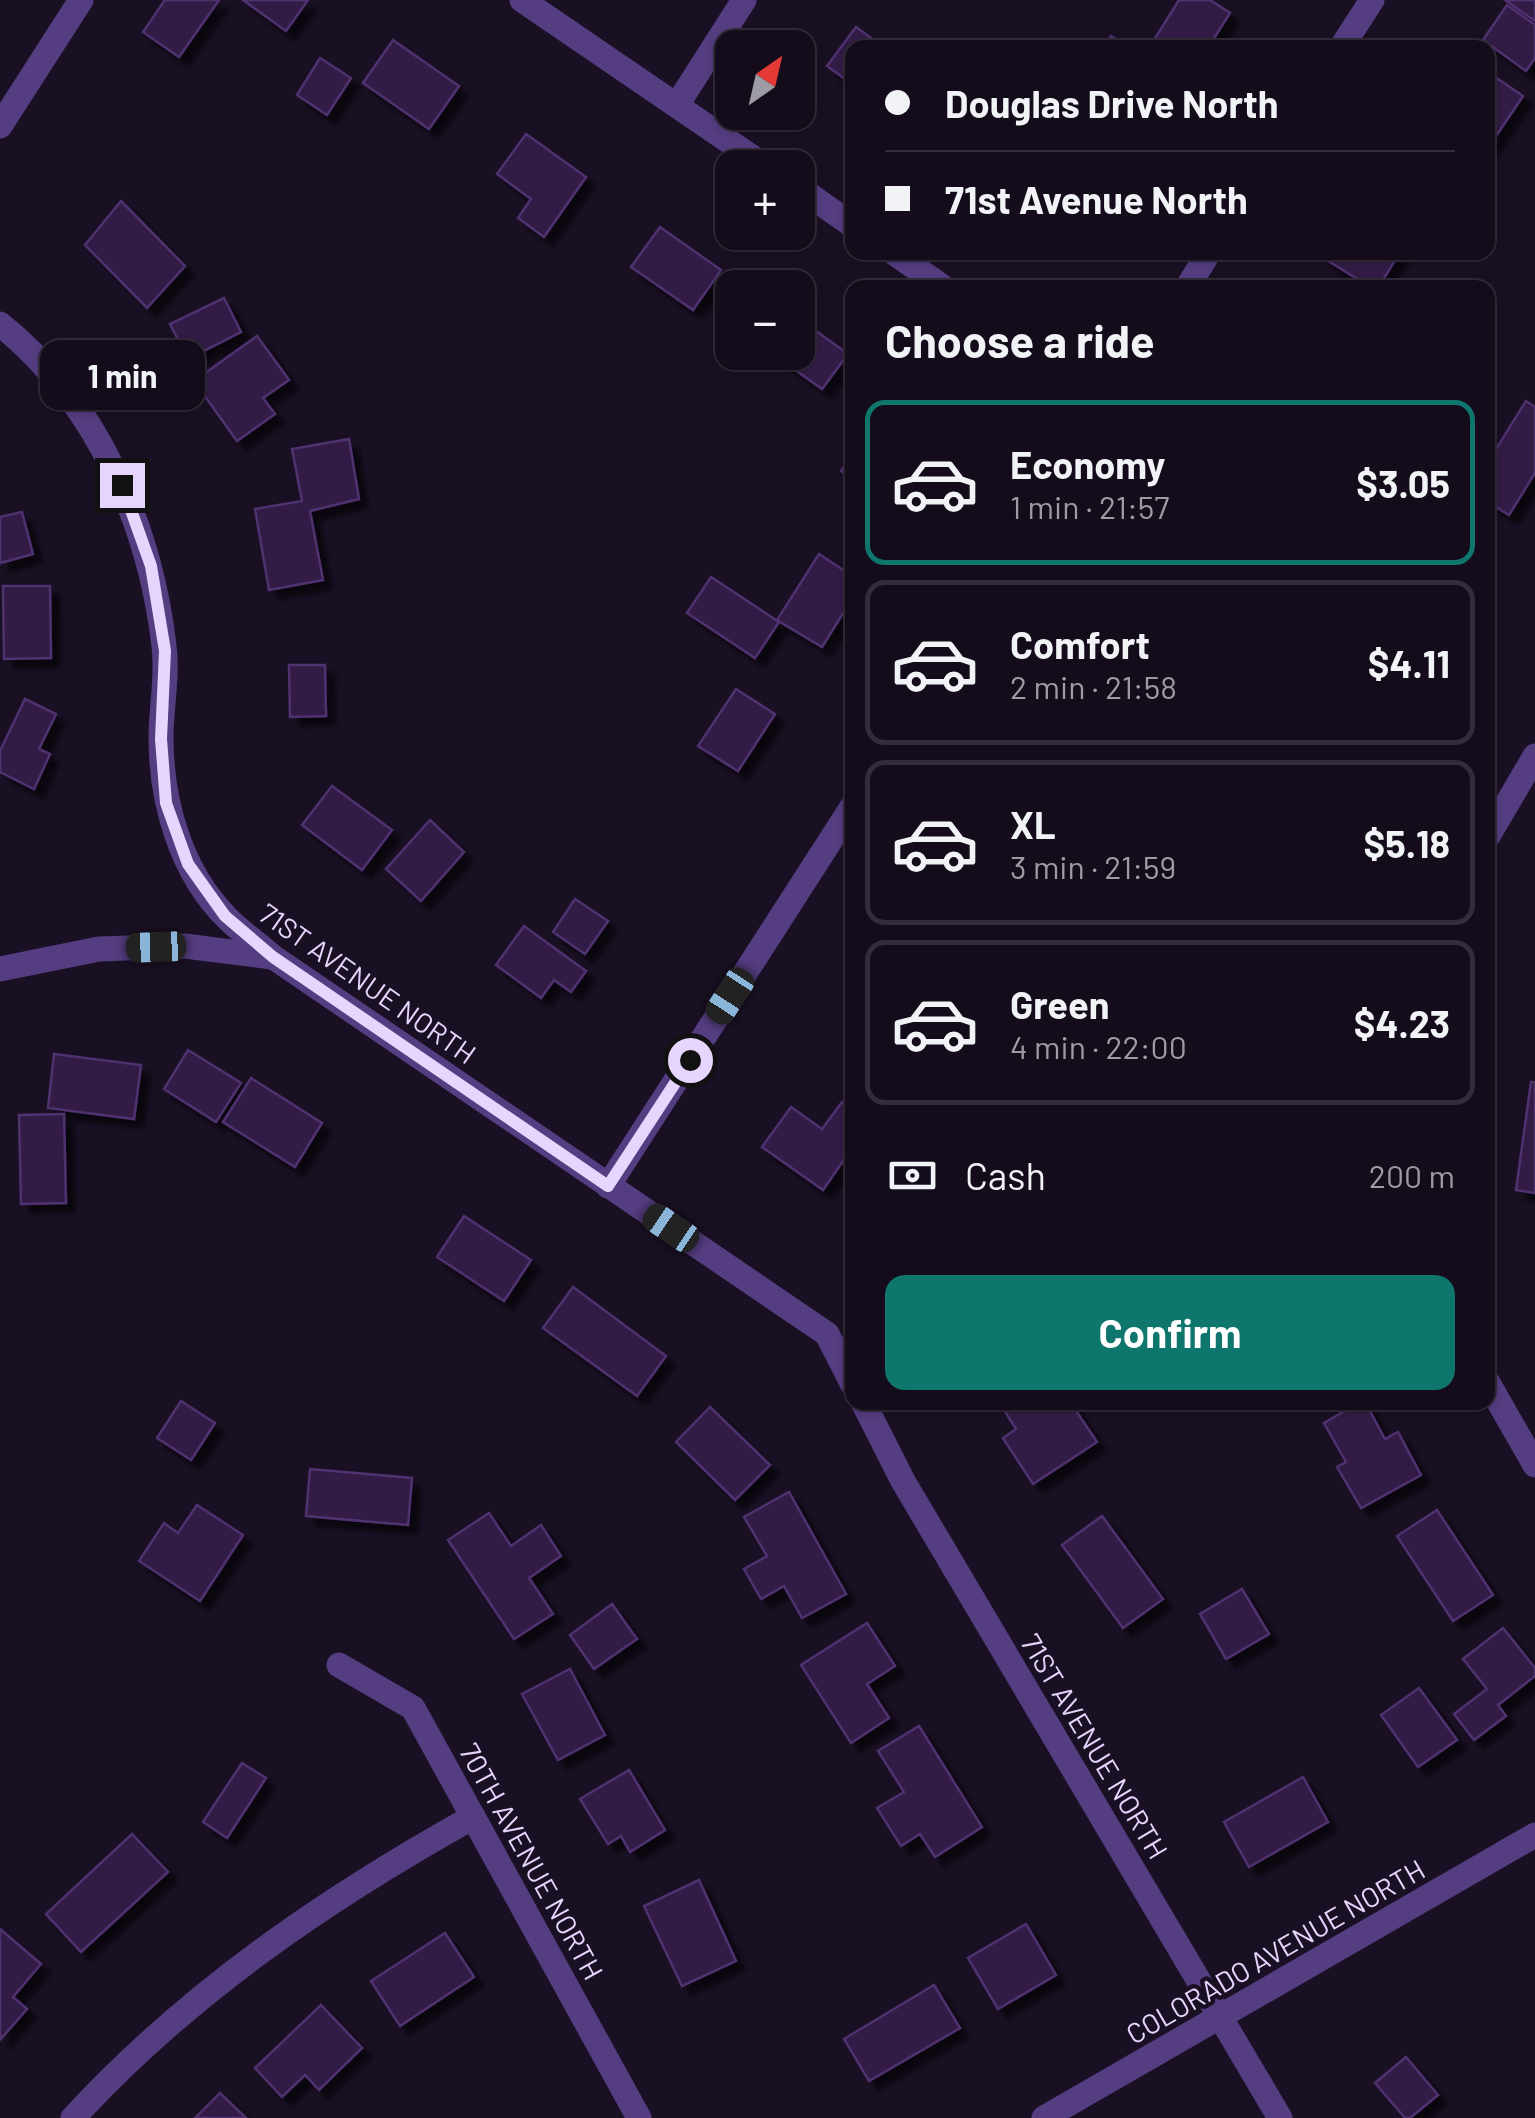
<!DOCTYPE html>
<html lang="en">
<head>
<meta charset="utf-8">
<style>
  :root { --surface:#140c1b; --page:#211a28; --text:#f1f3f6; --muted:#9d9ba3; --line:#332c3a; --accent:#0f766e }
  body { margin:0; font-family:Barlow,sans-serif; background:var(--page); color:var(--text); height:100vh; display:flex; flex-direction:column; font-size:38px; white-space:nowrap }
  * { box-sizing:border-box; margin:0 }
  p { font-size:32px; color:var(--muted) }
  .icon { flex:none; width:55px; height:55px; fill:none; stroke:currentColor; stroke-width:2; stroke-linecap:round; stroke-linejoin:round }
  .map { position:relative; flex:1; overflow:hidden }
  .side { position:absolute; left:845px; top:280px; width:650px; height:1130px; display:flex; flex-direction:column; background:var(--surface); border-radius:20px; box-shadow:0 2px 8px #0004,0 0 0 2px var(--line) }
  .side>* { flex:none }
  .guide { position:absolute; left:845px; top:40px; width:650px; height:220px; border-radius:20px; box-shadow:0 2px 8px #0004,0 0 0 2px var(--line); display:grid; align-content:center; height:220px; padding:0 40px; background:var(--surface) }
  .needle { width:65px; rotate:34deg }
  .controls { position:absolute; left:715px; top:30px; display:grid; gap:20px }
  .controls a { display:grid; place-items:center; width:100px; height:100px; border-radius:20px; background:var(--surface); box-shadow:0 2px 8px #0004,0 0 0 2px var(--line); font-size:50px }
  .end { position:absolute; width:45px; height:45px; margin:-22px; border:12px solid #e6d5fd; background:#111; box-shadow:0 0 0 5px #111 }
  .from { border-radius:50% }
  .bubble { position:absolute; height:70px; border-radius:20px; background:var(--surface); box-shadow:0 2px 8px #0004,0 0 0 2px var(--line); font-size:32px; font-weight:700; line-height:70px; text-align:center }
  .car { position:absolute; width:30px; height:60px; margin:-30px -15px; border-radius:12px; box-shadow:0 0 8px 2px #0007; background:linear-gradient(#222 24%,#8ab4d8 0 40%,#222 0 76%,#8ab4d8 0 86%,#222 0) }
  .guide b { display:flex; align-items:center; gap:35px; height:95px; font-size:38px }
  .guide b+b { border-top:2px solid var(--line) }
  .guide i { width:25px; height:25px; background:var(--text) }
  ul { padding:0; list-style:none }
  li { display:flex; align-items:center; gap:30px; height:165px; margin:0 20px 15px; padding:0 20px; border:5px solid var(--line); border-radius:20px }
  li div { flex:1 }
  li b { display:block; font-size:38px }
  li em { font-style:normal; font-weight:700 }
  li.current { border-color:var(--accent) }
  li>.icon { width:90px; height:90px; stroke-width:1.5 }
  h2 { padding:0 40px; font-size:45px; line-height:120px }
  .pay { display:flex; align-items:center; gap:25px; height:110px; padding:0 40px; font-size:38px }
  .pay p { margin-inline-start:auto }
  .cta { display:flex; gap:20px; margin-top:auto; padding:20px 40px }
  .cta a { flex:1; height:115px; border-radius:20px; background:var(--accent); color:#fff; font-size:40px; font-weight:700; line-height:115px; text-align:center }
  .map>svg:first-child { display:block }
  .building { fill:#311d44; stroke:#50306f; stroke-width:2.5; filter:url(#shadow) }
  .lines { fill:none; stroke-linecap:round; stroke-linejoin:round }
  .minor { stroke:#553d81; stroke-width:25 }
  .route { stroke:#e6d5fd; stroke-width:12 }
  .labels { text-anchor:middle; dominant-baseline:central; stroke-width:9; stroke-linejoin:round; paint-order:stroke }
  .street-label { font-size:28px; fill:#e6d5fd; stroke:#1a1024 }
</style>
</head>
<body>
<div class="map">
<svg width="1535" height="2118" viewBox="0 0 1535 2118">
  <defs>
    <filter id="shadow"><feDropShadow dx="9" dy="9" stdDeviation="2.5" flood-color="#0009"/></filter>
  </defs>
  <rect width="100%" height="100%" fill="#1a1024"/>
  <!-- building -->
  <g class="building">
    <polygon points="165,0 219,0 179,57 143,32"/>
    <polygon points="243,0 308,0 286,31"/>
    <polygon points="1179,0 1210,0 1230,13 1208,48 1149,48"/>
    <polygon points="1505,0 1535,0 1535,21"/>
    <polygon points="1507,5 1535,25 1535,58 1526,71 1483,40"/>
    <polygon points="856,27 885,48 852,48 852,84 827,66"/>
    <polygon points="1111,36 1129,48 1104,48"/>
    <polygon points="393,40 459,86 429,129 363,83"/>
    <polygon points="320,58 351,78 327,115 297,95"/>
    <polygon points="1488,72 1523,96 1488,148"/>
    <polygon points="526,134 586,177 544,237 518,218 531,199 497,174"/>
    <polygon points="121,201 185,266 147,308 85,245"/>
    <polygon points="660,227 721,270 693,310 631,267"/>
    <polygon points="1325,252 1400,252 1378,288 1372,288 1322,257"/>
    <polygon points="224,298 241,332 188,359 170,324"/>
    <polygon points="798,318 848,354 822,389 770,352 798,352"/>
    <polygon points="257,336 289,380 263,398 275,414 237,441 194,381"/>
    <polygon points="1526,401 1535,407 1535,473 1509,515 1488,502 1488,462"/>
    <polygon points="349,439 359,499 310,511 323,580 269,590 255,509 302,501 292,449"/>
    <polygon points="852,455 852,479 841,471"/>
    <polygon points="22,512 33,554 0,563 0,517"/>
    <polygon points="819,554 852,576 852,599 822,647 777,620"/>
    <polygon points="711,577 779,622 755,658 687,613"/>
    <polygon points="3,586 50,586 51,658 4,659"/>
    <polygon points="289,665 325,665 326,716 290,717"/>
    <polygon points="736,689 775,714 738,771 698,746"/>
    <polygon points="25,699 56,714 39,749 50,754 34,789 0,772 0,751"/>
    <polygon points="332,786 392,830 362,870 302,825"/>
    <polygon points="430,820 464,852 421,901 386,869"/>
    <polygon points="575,899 608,921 585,954 553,932"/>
    <polygon points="524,926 586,971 571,992 554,980 541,998 496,965"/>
    <polygon points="188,1050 241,1083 216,1122 164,1089"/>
    <polygon points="54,1054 141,1065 134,1119 48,1108"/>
    <polygon points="251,1078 322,1123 295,1167 223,1122"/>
    <polygon points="1531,1082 1535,1082 1535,1193 1516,1190"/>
    <polygon points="842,1102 852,1109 852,1148 823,1190 762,1147 791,1107 822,1129"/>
    <polygon points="64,1114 66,1203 21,1204 19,1115"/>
    <polygon points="464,1216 531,1260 504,1301 437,1257"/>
    <polygon points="573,1287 666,1356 637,1396 543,1328"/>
    <polygon points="181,1401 215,1423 191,1460 157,1438"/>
    <polygon points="999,1402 1070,1402 1097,1442 1033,1484 1003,1438 1016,1429"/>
    <polygon points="1360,1402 1365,1402 1385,1439 1398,1432 1421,1475 1361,1508 1337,1467 1346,1462 1324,1423"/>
    <polygon points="710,1407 770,1465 735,1500 676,1442"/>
    <polygon points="310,1469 412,1478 408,1525 306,1516"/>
    <polygon points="789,1492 846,1594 802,1618 784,1586 761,1599 744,1569 767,1556 744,1517"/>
    <polygon points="197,1505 243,1535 200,1601 139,1561 164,1523 178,1533"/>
    <polygon points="1437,1510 1493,1595 1453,1621 1397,1536"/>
    <polygon points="489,1513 511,1546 541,1525 561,1556 529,1578 553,1614 514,1639 448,1540"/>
    <polygon points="1102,1516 1163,1599 1123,1628 1062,1545"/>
    <polygon points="1242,1589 1269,1634 1226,1659 1200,1614"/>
    <polygon points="612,1604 637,1639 594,1669 570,1635"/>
    <polygon points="867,1623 895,1666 867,1684 889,1718 851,1743 801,1665"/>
    <polygon points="1503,1628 1535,1668 1535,1676 1498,1705 1506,1716 1474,1740 1454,1714 1487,1689 1463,1659"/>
    <polygon points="570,1669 605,1735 558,1760 522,1694"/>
    <polygon points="1419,1688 1457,1740 1418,1767 1381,1715"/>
    <polygon points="919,1726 982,1827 935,1857 920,1834 901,1846 877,1808 904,1792 878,1751"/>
    <polygon points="242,1763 266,1778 227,1838 203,1822"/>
    <polygon points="629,1770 665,1830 630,1852 621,1836 608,1844 580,1799"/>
    <polygon points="1303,1777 1328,1822 1249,1867 1224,1822"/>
    <polygon points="132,1834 168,1872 81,1952 46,1914"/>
    <polygon points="699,1880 736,1961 682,1986 644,1906"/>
    <polygon points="1026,1924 1056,1975 998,2009 968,1958"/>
    <polygon points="0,1929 41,1964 13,1997 27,2009 0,2040"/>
    <polygon points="445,1933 474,1977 400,2026 371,1981"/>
    <polygon points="934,1985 960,2028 869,2081 844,2039"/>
    <polygon points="321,2005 362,2048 319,2090 305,2075 282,2097 255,2068"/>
    <polygon points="1406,2057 1438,2095 1410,2118 1405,2118 1375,2083"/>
    <polygon points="220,2093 246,2118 195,2118"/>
  </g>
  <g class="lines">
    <!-- minor -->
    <g class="minor">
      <polyline points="522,0 768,168"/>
      <polyline points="1341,48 1372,0"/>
      <polyline points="677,105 744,0"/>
      <polyline points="0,126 81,0"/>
      <polyline points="798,187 852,225"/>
      <polyline points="893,252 944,288"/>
      <polyline points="1187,288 1209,252"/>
      <path d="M0,324C97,402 150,525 164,646C168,676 161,707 161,737C161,801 180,871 227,918C241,932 258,944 273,957L827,1334L852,1383"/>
      <polyline points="1488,836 1535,756"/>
      <polyline points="0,969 99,949 185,946 272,957"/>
      <polyline points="608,1186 852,807"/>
      <polyline points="1488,1383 1535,1465"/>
      <polyline points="863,1402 903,1481 1280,2118"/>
      <polyline points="339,1665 413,1708 639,2118"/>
      <path d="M73,2118C188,1993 326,1899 473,1817"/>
      <polyline points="1044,2118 1535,1835"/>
    </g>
  </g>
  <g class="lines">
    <!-- route -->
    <polyline class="route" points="122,485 151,566 165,651 161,739 166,803 188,864 225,916 273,957 608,1186 690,1060"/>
  </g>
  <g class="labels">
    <!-- street labels -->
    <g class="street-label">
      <text transform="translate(368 983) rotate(35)">71ST AVENUE NORTH</text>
      <text transform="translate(1095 1746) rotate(59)">71ST AVENUE NORTH</text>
      <text transform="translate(532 1861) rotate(61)">70TH AVENUE NORTH</text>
      <text transform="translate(1275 1951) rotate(-30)">COLORADO AVENUE NORTH</text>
    </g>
  </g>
</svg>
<div class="controls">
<a><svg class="needle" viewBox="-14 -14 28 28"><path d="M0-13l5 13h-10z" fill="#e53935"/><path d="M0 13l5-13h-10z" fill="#9d9ba3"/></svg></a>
<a>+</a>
<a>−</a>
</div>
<i class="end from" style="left:690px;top:1060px"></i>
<i class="end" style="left:122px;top:485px"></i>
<div class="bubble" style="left:40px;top:340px;width:165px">1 min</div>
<i class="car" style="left:156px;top:947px;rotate:268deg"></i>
<i class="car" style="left:730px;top:996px;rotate:213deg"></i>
<i class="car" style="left:671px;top:1228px;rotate:304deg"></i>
<div class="guide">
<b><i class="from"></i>Douglas Drive North</b>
<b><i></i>71st Avenue North</b>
</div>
<section class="side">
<h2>Choose a ride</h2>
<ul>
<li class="current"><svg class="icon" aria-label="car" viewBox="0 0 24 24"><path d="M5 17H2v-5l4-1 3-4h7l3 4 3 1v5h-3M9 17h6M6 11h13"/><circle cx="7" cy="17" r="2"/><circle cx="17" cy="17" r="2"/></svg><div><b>Economy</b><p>1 min · 21:57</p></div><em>$3.05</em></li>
<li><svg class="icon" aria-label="car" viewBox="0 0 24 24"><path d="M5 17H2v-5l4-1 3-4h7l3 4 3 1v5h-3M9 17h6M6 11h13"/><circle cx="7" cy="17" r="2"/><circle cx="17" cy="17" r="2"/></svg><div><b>Comfort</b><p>2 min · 21:58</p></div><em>$4.11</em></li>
<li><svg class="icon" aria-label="car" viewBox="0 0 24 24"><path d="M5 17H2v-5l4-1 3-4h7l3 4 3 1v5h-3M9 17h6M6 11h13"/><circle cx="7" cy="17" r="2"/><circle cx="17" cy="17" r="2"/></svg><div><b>XL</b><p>3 min · 21:59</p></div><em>$5.18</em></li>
<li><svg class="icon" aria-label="car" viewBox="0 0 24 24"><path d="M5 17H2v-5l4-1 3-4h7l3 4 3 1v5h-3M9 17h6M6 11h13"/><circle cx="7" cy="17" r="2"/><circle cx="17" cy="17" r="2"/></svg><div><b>Green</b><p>4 min · 22:00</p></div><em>$4.23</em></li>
</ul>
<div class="pay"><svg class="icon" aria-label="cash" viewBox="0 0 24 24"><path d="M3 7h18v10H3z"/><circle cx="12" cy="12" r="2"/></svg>Cash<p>200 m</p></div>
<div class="cta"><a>Confirm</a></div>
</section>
</div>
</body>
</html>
